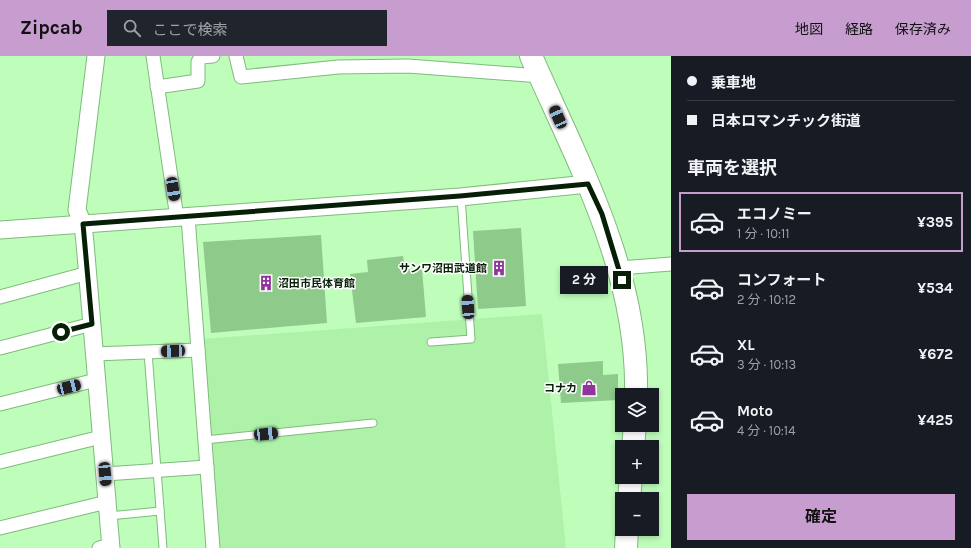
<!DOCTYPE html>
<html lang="ja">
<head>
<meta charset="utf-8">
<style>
  :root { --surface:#171b24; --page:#20242c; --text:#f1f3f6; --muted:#9ea1a6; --line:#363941; --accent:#c69dce }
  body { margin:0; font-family:Karla,"Noto Sans JP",sans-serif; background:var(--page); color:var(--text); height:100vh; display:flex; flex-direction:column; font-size:15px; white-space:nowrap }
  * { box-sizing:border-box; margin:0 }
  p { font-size:13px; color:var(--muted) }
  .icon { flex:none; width:22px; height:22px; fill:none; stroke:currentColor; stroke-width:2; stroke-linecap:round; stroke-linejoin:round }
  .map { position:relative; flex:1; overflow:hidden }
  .drawer { display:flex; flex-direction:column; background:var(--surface); width:300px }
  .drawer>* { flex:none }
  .guide { display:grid; align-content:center; height:88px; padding:0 16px; background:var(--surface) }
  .tools { position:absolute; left:615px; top:332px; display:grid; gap:8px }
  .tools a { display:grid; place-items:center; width:44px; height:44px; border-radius:0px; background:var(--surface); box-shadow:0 2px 6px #0003; font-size:20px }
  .end { position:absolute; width:18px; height:18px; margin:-9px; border:5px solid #071f07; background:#fff; box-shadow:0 0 0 2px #fff }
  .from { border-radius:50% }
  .bubble { position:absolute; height:28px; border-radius:0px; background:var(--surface); box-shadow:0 2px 6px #0003; font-size:13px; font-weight:700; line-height:28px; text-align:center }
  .car { position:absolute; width:12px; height:24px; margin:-12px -6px; border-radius:5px; box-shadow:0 0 3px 1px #0007; background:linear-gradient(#222 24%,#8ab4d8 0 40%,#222 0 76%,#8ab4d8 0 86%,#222 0) }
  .guide b { display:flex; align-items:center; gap:14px; height:38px; font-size:15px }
  .guide b+b { border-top:1px solid var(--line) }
  .guide i { width:10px; height:10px; background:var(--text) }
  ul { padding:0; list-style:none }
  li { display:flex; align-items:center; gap:12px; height:60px; margin:0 8px 6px; padding:0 8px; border:2px solid transparent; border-radius:0px }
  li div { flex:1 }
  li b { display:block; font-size:15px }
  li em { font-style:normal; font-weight:700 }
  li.active { border-color:var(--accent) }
  li>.icon { width:36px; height:36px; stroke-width:1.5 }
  h2 { padding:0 16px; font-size:18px; line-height:48px }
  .cta { display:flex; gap:8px; margin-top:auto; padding:8px 16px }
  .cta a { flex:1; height:46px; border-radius:0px; background:var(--accent); color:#111; font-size:16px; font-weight:700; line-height:46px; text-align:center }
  header { display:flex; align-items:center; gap:24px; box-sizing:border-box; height:56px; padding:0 20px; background:var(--accent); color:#111 }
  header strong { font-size:19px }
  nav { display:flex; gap:22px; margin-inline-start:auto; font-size:14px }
  .search { width:280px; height:36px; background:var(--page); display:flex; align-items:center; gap:10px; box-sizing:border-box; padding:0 14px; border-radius:0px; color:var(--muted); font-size:15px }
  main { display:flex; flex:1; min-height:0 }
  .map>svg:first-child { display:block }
  .built { fill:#aef2aa }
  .building { fill:#8eca8a }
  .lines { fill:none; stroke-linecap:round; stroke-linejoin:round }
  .service-casing { stroke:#7fbb7c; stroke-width:9 }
  .minor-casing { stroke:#7fbb7c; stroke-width:15 }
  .tertiary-casing { stroke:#7fbb7c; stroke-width:19 }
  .trunk-casing { stroke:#7fbb7c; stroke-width:24 }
  .service { stroke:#fff; stroke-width:7 }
  .minor { stroke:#fff; stroke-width:13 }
  .tertiary { stroke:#fff; stroke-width:17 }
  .trunk { stroke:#fff; stroke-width:22 }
  .route { stroke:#071f07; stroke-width:5 }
  .labels { text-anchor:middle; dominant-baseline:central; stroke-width:3; stroke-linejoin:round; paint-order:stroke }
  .poi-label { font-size:11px; font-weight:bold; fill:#071f07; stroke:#fff; text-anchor:end }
</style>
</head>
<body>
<header>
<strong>Zipcab</strong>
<div class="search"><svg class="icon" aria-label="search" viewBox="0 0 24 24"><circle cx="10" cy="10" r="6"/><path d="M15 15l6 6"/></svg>ここで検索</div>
<nav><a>地図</a><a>経路</a><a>保存済み</a></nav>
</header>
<main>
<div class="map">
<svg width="671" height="492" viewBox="0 0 671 492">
  <rect width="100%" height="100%" fill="#bffdbb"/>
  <!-- built -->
  <polygon class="built" points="542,258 566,492 218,492 202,283"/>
  <!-- building -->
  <g class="building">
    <polygon points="521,172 526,250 478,253 473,175"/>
    <polygon points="321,179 327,267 211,277 203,186"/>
    <polygon points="403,200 405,214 422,213 426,261 356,267 350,218 368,216 367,204"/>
    <polygon points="603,305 603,319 618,318 618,344 561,347 558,308"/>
  </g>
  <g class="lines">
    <defs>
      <g id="service">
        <polyline points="431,286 471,283 461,141"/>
        <polyline points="148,296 163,492"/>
        <polyline points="205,384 373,367"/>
        <polyline points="109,460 160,455"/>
      </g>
      <g id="minor">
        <polyline points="153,0 177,162"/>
        <polyline points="236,0 241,21 338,11 408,10 540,20"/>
        <polyline points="157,31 198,25 198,6 201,1 213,0"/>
        <polyline points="188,161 213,492"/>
        <polyline points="620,212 671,208"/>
        <polyline points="0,241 88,217"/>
        <polyline points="0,292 92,268"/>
        <polyline points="94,298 198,294"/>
        <polyline points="0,348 96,324"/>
        <polyline points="0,406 101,381"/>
        <polyline points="105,418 207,411"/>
        <polyline points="0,472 107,446"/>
        <polyline points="99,492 111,489"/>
      </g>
      <g id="tertiary">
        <polyline points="96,0 77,154 83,168 85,187 111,492"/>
        <polyline points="0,174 460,141 588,128"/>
      </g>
      <g id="trunk">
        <path d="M531,0C579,109 639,217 636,339"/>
        <polyline points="633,391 635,369"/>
        <polyline points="629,443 631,421"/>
        <polyline points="626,492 627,473"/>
      </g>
    </defs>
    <!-- service casing -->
    <use href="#service" class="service-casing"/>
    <!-- minor casing -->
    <use href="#minor" class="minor-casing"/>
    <!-- tertiary casing -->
    <use href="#tertiary" class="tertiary-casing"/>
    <!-- trunk casing -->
    <use href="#trunk" class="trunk-casing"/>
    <!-- service -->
    <use href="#service" class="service"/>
    <!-- minor -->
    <use href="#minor" class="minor"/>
    <!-- tertiary -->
    <use href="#tertiary" class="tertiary"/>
    <!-- trunk -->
    <use href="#trunk" class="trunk"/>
  </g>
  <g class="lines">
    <!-- route -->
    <polyline class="route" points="61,276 92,268 83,168 460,140 588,128 602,158 622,224"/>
  </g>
  <!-- icons -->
  <defs>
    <symbol id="building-bare" viewBox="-9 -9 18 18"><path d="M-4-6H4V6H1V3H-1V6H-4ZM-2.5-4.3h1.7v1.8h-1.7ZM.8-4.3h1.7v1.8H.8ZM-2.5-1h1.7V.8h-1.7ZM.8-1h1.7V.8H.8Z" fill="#92349e" stroke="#fff" stroke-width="2.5" paint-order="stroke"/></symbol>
    <symbol id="shop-bare" viewBox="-9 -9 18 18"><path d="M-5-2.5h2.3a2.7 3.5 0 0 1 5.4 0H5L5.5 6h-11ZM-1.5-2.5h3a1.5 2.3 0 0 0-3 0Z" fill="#92349e" stroke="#fff" stroke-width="2.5" paint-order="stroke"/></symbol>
  </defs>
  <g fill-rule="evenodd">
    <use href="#building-bare" x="488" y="201" width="22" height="22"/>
    <use href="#building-bare" x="255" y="216" width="22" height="22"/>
    <use href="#shop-bare" x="578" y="321" width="22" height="22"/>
  </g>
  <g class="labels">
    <!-- poi labels -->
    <g class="poi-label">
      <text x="487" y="212">サンワ沼田武道館</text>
      <text x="278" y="227" text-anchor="start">沼田市民体育館</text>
      <text x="577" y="332">コナカ</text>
    </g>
  </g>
</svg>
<div class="tools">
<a><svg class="icon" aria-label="layers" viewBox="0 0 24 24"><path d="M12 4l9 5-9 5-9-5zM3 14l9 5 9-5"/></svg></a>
<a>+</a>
<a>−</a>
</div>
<i class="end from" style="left:61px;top:276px"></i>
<i class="end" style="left:622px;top:224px"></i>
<div class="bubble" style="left:560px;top:210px;width:48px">2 分</div>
<i class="car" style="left:558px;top:61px;rotate:336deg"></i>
<i class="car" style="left:173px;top:133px;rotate:171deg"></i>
<i class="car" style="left:468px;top:251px;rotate:356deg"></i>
<i class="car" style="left:173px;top:295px;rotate:268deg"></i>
<i class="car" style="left:69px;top:331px;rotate:76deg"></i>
<i class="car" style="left:266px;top:378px;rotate:84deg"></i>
<i class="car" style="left:105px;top:418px;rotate:175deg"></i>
</div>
<section class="drawer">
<div class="guide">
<b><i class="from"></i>乗車地</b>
<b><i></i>日本ロマンチック街道</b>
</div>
<h2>車両を選択</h2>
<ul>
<li class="active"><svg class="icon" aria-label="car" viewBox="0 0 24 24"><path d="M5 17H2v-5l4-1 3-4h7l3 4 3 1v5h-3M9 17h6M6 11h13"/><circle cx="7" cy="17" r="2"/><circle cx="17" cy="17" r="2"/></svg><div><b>エコノミー</b><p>1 分 · 10:11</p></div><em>¥395</em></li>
<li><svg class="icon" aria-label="car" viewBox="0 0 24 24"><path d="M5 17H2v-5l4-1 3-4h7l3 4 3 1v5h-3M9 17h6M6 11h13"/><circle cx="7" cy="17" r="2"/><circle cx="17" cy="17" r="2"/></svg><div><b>コンフォート</b><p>2 分 · 10:12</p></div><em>¥534</em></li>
<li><svg class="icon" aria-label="car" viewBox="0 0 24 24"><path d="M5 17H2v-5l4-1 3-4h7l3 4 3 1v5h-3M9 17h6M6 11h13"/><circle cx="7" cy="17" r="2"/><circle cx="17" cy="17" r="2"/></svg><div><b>XL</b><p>3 分 · 10:13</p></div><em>¥672</em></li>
<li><svg class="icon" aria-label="car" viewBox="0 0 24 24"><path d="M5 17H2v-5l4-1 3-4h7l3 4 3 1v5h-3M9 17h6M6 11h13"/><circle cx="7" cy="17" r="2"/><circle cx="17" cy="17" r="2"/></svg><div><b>Moto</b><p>4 分 · 10:14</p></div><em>¥425</em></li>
</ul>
<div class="cta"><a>確定</a></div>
</section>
</main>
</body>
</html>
